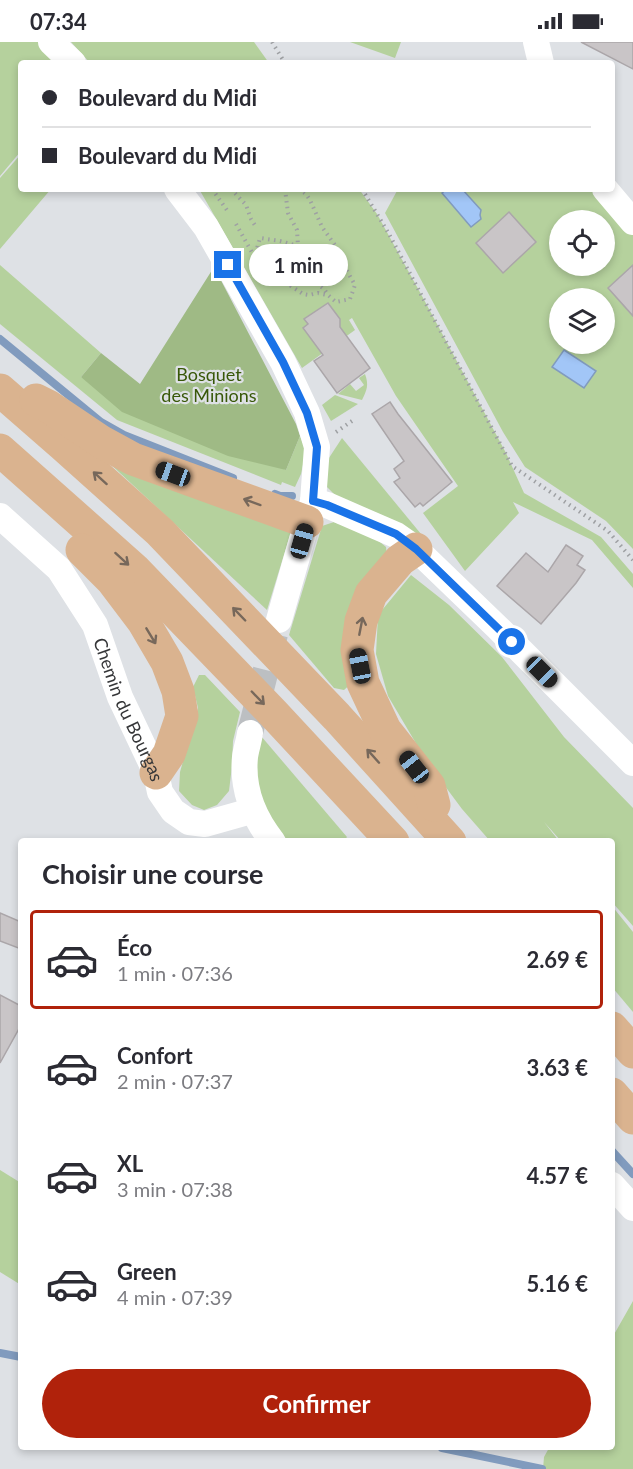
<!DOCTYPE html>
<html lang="fr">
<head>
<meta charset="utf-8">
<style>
  :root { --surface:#fff; --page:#f7f7f7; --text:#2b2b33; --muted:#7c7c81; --line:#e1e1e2; --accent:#b0220b }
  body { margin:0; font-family:Lato,sans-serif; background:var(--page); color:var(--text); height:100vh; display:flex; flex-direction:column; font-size:22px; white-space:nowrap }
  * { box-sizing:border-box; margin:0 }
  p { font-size:20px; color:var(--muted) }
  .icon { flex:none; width:33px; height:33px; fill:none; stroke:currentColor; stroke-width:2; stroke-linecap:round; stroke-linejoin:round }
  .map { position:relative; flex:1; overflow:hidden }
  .sheet { position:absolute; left:18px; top:796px; width:597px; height:612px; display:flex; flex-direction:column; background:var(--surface); border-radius:6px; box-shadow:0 3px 9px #0003 }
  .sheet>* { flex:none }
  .top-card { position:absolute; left:18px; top:18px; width:597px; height:132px; border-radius:6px; box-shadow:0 3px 9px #0003; display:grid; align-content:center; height:132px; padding:0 24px; background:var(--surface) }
  .buttons { position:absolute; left:549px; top:168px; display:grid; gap:12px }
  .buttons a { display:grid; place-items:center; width:66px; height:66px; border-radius:50%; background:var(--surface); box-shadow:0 3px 9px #0003; font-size:30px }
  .end { position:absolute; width:27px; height:27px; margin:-14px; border:8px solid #1a73e8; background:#fff; box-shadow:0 0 0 3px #fff }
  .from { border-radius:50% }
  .bubble { position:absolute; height:42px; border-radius:21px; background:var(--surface); box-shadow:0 3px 9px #0003; font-size:20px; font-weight:700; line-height:42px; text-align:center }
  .car { position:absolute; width:18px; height:36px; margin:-18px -9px; border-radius:8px; box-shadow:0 0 4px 2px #0007; background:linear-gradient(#222 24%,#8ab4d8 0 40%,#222 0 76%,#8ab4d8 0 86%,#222 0) }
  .top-card b { display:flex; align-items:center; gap:21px; height:57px; font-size:22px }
  .top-card b+b { border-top:2px solid var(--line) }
  .top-card i { width:15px; height:15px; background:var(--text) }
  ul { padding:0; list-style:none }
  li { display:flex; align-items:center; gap:18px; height:99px; margin:0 12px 9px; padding:0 12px; border:3px solid transparent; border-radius:6px }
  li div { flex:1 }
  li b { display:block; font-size:22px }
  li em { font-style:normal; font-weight:700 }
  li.active { border-color:var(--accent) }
  li>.icon { width:54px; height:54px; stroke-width:1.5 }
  h2 { padding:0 24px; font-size:27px; line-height:72px }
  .primary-button { display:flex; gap:12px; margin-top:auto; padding:12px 24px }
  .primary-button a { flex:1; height:69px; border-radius:36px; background:var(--accent); color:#fff; font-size:24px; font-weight:700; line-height:69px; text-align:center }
  .status { display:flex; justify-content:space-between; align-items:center; height:42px; padding:0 30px; background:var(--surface); direction:ltr }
  .status svg { height:16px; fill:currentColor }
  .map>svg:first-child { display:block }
  .green { fill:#b5d19d; fill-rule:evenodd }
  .forest { fill:#9fba85 }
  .water { fill:#a2c6f7; stroke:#819bbe; stroke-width:1.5 }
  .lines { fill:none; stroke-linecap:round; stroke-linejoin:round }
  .stream { stroke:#819bbe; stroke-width:8 }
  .building { fill:#c9c5c7; stroke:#aba6a9; stroke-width:1.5 }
  .minor-tunnel { stroke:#bcbfc2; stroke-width:26; stroke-dasharray:26 13; stroke-linecap:butt }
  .path { stroke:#9ea0a3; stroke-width:4; stroke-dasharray:1.5 4.5; stroke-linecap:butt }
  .minor { stroke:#fff; stroke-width:26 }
  .primary { stroke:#dab38f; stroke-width:33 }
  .oneway { stroke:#77685b }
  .route { stroke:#1a73e8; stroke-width:8 }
  .labels { text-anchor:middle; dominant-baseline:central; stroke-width:4.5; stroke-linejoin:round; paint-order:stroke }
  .park-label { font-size:18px; fill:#385808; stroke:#dee1e5 }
  .street-label { font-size:18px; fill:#353638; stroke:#dee1e5 }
</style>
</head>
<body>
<div class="status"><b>07:34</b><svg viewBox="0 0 49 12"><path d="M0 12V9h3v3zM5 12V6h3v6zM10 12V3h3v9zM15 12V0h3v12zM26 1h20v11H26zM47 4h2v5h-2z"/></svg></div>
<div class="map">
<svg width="633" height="1427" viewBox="0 0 633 1427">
  <rect width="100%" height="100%" fill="#dee1e5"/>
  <!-- green -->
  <g class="green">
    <polygon points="0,0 38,0 60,21 21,21 21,109 0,134"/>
    <polygon points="71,0 254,0 269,21 90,21"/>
    <polygon points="350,0 401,0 395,16"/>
    <polygon points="21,112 21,147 51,147 0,207 0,136"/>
    <polygon points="199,147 359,147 377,172 422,254 506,411 524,451 601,495 633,532 633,546 592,498 513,460 519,471 465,529 423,471 458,444 396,354 352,276 349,278 355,288 302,326"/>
    <path d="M398,147H595L633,193V507L606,479L525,425L503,390L385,171ZM560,178H604V224H560ZM560,256H604V302H560Z"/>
    <polygon points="0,223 101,311 81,335 286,428 300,394 306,409 301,432 295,445 282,440 281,443 117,378 0,282"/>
    <path d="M365,332C369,343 367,348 362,358L338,352L350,342L356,349L364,343L359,336Z"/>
    <polygon points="335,353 358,362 331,379 322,363"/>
    <polygon points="342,396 435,509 343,461 327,445 325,422"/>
    <polygon points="106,418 291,490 267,568"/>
    <polygon points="334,480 374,495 386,505 387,513 353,640 344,648 334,646 289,593 322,484"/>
    <polygon points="411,533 449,563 502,615 564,695 633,766 633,884 612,860 612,800 561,799 544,780 559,799 490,799 462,767 427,720 388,654 376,612 378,573"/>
    <polygon points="199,633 205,633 240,670 233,699 232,724 229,749 217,763 204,768 192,763 179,749 180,730 198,666 193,645"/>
    <polygon points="261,694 347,795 344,799 285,799 273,786 254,736"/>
    <polygon points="612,864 633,890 633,970 612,945"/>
    <polygon points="0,1128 21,1141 21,1243 0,1230"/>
    <polygon points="633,1259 633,1427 543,1427 544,1415 549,1406 612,1406 612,1296"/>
  </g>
  <!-- forest -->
  <polygon class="forest" points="214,225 296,382 300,394 286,428 228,414 122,370 81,335 101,311 140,342"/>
  <!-- water -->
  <g class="water">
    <polygon points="447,147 462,147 481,168 480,173 481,177 471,185 442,151"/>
    <polygon points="564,308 596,329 584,346 552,325"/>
  </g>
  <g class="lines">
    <!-- stream -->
    <g class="stream">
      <polyline points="0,297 101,380 124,393 233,436"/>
      <polyline points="275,452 280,454 292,454"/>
      <polyline points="612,1109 633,1132"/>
      <polyline points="0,1311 21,1315"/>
      <polyline points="442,1406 542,1427"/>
    </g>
  </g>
  <!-- building -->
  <g class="building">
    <polygon points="581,0 633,0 633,27"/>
    <polygon points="509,170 536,200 503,231 476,201"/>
    <polygon points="633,223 633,274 608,246"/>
    <polygon points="328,261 340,277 340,285 370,326 337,351 314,319 323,313 303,286 308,282 304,277"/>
    <polygon points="390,360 398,372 452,440 423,464 420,461 415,465 394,440 400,436 394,427 404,419 372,372"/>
    <polygon points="566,503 583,514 577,523 585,528 576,541 541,582 497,544 526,511 548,530"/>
    <polygon points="0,871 21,880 21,907 0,899"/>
    <polygon points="0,953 21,964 21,983 0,1021"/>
  </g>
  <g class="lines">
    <!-- minor-tunnel -->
    <polyline class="minor-tunnel" points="250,691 275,592"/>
    <!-- path -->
    <g class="path">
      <polyline points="272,0 285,21"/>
      <polyline points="212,147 229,171"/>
      <polyline points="231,147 246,163 251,177 256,185"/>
      <polyline points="285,147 288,171 297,188 298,204 308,219 309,229 312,237 324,247 328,253 336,260 350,257 355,243 342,220 337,206 322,185 310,158 306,152 299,147"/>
      <polyline points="362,147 389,192 512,424 608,489 633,518"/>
      <polyline points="236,182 254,214 270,223 291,244 303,252 309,253 318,251 327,253"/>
      <polyline points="254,217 260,196 280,199 298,204"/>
      <polyline points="336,390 352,379"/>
    </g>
    <!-- minor -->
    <g class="minor">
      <polyline points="51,0 73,21"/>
      <polyline points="536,0 541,21"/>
      <polyline points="177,147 206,185 283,320 307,371 317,405 313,459 279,578"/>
      <polyline points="605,147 633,180"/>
      <polyline points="313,459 327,463 396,493 416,507 497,585 633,721"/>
      <path id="s1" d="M0,474L59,527L95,583L120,655L156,731L160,750L173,769L189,780L205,782L244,771L252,766"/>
      <path d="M250,691C249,699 246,707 245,715C242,746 253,775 273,800"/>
      <polyline points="612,1143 633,1166"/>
    </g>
    <!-- primary -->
    <g class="primary">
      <polyline points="0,348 63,403 160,490 337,675 450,800"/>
      <polyline points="36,358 48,364 100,399 133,417 307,480"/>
      <polyline points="0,408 134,527 273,671 393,800"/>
      <polyline points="416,507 400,518 371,552 361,579 357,608 363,641 385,688 429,744 434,763"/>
      <polyline points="82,508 112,538 143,579 167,620 178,649 182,674 169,712 156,731"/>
      <polyline points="612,986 633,1010"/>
      <polyline points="612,1052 633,1076"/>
    </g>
  </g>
  <!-- one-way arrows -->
  <defs><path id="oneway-shaft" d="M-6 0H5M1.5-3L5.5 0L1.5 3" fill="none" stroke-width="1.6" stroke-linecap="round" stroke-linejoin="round" transform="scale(1.5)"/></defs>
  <g class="oneway">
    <use href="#oneway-shaft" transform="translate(100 436) rotate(-138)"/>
    <use href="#oneway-shaft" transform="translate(252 460) rotate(-160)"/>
    <use href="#oneway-shaft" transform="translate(122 517) rotate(42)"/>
    <use href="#oneway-shaft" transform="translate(239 572) rotate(-134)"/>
    <use href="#oneway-shaft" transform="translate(361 584) rotate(-79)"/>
    <use href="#oneway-shaft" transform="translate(151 594) rotate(59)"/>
    <use href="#oneway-shaft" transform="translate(258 656) rotate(46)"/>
    <use href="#oneway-shaft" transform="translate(373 714) rotate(-132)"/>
  </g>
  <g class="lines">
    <!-- route -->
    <polyline class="route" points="228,223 283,320 307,371 317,405 313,459 327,463 396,492 416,507 512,600"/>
  </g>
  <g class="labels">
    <!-- park labels -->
    <g class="park-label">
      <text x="209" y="332">Bosquet<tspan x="209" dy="21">des Minions</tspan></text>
    </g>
    <!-- street labels -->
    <g class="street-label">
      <text stroke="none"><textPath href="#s1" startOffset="237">Chemin du Bourgas</textPath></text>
    </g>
  </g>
</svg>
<div class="buttons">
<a><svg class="icon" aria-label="locate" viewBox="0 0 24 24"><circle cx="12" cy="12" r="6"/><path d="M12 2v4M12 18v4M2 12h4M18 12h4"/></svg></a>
<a><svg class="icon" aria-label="layers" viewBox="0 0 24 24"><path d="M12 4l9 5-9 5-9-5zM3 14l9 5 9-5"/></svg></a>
</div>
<i class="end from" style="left:512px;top:600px"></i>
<i class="end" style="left:228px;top:223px"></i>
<div class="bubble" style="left:249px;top:202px;width:99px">1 min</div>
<i class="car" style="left:173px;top:432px;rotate:290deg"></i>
<i class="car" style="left:302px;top:499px;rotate:16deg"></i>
<i class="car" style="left:360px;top:624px;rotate:349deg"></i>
<i class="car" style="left:542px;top:630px;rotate:135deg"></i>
<i class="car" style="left:414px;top:725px;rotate:322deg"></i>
<div class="top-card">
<b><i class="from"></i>Boulevard du Midi</b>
<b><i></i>Boulevard du Midi</b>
</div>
<section class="sheet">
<h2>Choisir une course</h2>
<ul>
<li class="active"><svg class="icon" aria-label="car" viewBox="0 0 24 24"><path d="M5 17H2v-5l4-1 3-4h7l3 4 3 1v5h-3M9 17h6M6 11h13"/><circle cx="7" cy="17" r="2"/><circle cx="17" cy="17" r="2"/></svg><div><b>Éco</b><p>1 min · 07:36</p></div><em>2.69 €</em></li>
<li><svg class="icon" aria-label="car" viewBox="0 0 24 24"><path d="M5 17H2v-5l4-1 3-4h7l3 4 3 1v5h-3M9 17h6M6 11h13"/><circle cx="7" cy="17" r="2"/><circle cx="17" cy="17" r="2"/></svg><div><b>Confort</b><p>2 min · 07:37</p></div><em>3.63 €</em></li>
<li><svg class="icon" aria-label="car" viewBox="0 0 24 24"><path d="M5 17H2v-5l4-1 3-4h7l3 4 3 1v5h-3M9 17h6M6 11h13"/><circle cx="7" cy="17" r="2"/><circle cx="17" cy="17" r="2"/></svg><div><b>XL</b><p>3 min · 07:38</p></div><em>4.57 €</em></li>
<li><svg class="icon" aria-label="car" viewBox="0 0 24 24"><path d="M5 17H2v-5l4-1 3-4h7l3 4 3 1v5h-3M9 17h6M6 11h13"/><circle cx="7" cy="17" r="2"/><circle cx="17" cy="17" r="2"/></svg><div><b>Green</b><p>4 min · 07:39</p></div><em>5.16 €</em></li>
</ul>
<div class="primary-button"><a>Confirmer</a></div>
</section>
</div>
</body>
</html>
